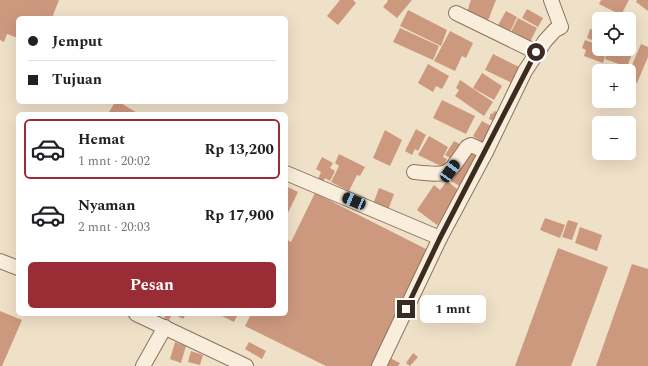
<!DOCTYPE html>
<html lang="id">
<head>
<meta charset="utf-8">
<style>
  :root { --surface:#fff; --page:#f6f6f6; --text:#202124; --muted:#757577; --line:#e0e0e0; --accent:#9a2c35 }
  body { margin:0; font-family:Spectral,serif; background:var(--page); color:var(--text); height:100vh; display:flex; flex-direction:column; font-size:15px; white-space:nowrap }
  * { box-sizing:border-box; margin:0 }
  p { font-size:13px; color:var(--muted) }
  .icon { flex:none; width:22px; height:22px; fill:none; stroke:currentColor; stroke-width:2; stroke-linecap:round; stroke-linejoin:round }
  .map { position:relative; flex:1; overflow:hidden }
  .drawer { position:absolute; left:16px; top:112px; width:272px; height:204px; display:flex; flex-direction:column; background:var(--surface); border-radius:6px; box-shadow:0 4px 16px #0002 }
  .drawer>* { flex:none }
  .hud { position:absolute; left:16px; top:16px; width:272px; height:88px; border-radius:6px; box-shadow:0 4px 16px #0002; display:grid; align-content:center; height:88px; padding:0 12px; background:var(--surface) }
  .controls { position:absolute; left:592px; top:12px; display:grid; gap:8px }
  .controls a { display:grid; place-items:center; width:44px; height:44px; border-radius:6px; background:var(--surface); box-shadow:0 4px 16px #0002; font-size:20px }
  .end { position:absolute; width:18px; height:18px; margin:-9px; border:5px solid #3b2b20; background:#fff; box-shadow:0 0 0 2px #fff }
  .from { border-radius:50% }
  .bubble { position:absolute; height:28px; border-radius:6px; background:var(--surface); box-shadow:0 4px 16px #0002; font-size:13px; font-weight:700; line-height:28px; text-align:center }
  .car { position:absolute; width:12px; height:24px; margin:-12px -6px; border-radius:5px; box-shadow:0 0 3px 1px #0007; background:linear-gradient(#222 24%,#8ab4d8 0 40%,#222 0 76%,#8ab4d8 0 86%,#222 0) }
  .hud b { display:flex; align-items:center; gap:14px; height:38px; font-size:15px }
  .hud b+b { border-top:1px solid var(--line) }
  .hud i { width:10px; height:10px; background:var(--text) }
  ul { padding:7px 0 0; list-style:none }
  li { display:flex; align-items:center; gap:12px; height:60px; margin:0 8px 6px; padding:0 4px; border:2px solid transparent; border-radius:6px }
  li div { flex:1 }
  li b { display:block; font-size:15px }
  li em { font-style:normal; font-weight:700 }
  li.selected { border-color:var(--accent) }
  li>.icon { width:36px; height:36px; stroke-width:1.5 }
  .primary-button { display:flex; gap:8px; margin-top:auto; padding:8px 12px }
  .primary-button a { flex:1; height:46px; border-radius:6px; background:var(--accent); color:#fff; font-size:16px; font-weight:700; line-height:46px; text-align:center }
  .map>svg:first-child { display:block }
  .building { fill:#cd997e }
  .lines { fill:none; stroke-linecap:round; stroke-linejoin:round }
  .minor-casing { stroke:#8b725d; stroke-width:16 }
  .minor { stroke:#f9eedb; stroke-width:14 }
  .route { stroke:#3b2b20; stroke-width:5 }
</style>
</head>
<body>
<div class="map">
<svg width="648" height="366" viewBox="0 0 648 366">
  <rect width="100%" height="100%" fill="#efe0c8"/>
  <!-- building -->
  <g class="building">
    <polygon points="0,0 59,0 52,18 18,18 18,38 7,34 4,42 0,40"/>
    <polygon points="340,0 353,0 356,3 338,25 327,16"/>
    <polygon points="387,0 412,0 397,18 383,7 388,1"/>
    <polygon points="471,0 496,0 487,23 466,15"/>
    <polygon points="601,0 629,0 621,15 599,4"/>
    <polygon points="637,0 648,0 648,11 636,2"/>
    <polygon points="527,9 543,18 538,27 522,18"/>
    <polygon points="408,10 447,30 441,46 400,26"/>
    <polygon points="506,11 517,17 509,34 497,27"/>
    <polygon points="518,18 537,28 529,44 510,34"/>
    <polygon points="400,28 439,46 433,60 393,42"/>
    <polygon points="590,29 599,30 599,43 587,38"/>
    <polygon points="450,31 473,43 466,58 462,56 455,71 434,61"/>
    <polygon points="585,40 599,45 599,49 607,49 603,63 584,56 586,50 582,48"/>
    <polygon points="629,44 635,46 627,67 605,59 608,49 629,49"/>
    <polygon points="641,44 648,47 648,57 637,83 629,79 629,72"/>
    <polygon points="493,54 519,67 512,83 485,70"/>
    <polygon points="428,64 449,76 442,89 436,86 433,92 418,83"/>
    <polygon points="482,73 502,86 494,100 473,88"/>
    <polygon points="460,80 493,102 484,116 455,96 459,90 456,88"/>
    <polygon points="442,100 475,116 466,134 433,118"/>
    <polygon points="115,102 119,102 139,114 108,114"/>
    <polygon points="494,111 500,113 496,122 489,119 491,113 493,114"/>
    <polygon points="482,121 493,127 484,143 473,136"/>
    <polygon points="416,129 426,135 418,151 415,149 412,155 405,151"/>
    <polygon points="385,130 402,140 390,166 373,158"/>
    <polygon points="429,136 448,147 443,157 447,159 443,167 418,155"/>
    <polygon points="454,141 463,146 455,161 445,155"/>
    <polygon points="467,151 479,158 463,188 451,181"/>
    <polygon points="339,154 365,167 360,176 357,175 349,191 331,182 339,166 335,163"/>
    <polygon points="322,157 333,163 330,168 335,171 330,181 325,178 323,182 318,179 321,172 316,169"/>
    <polygon points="447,181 462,193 437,225 417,210 434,185 440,190"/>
    <polygon points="286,186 298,192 286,217"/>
    <polygon points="379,188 394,194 387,213 372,207"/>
    <polygon points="315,193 428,250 373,366 326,366 245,326 251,314 286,314 286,239 291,242"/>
    <polygon points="545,218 565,225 560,238 540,230"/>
    <polygon points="568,220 578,223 572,240 562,237"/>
    <polygon points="580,227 602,235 597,251 575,243"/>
    <polygon points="558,248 608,267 571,366 515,366"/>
    <polygon points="632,264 648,269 648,366 596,366"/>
    <polygon points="0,311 22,320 2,366 0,366"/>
    <polygon points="166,314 172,314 169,320 164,318"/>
    <polygon points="174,314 186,314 183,319"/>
    <polygon points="218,314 238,314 234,322"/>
    <polygon points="175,342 186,346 181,363 170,359"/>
    <polygon points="249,342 266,351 262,359 245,349"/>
    <polygon points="191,351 203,355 200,365 188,362"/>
    <polygon points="413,353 418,357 410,366 406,363"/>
    <polygon points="388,357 400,363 398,366 384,366"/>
  </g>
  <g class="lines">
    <defs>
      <g id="minor">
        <polyline points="456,13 536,52"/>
        <path d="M414,172C450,176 447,176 467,147L471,145L486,152"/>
        <polyline points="286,173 440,238"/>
        <polyline points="0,261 18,268"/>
        <polyline points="136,314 246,366"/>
        <polyline points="143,366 165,327"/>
        <polyline points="379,366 440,238 486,152 525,71 545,41 555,30 561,27 551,0"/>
      </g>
    </defs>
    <!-- minor casing -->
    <use href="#minor" class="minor-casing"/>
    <!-- minor -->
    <use href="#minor" class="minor"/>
  </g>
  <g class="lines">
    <!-- route -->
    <polyline class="route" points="406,309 440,238 536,52"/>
  </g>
</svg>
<div class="controls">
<a><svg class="icon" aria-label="locate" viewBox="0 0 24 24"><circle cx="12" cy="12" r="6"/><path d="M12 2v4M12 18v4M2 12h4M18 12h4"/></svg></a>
<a>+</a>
<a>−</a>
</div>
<i class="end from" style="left:536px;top:52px"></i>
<i class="end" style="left:406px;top:309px"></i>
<div class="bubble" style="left:420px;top:295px;width:66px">1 mnt</div>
<i class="car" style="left:450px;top:171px;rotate:35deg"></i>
<i class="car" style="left:354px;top:201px;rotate:293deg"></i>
<div class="hud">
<b><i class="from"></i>Jemput</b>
<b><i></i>Tujuan</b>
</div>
<section class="drawer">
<ul>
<li class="selected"><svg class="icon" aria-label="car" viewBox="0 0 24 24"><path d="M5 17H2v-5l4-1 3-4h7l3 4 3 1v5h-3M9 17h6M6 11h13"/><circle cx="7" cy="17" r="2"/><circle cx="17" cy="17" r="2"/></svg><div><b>Hemat</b><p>1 mnt · 20:02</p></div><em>Rp 13,200</em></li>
<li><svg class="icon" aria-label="car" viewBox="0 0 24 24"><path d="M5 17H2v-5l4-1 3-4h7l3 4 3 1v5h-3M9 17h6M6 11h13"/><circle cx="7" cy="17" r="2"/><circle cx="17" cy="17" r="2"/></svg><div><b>Nyaman</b><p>2 mnt · 20:03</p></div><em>Rp 17,900</em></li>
</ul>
<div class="primary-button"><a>Pesan</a></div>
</section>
</div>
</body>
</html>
